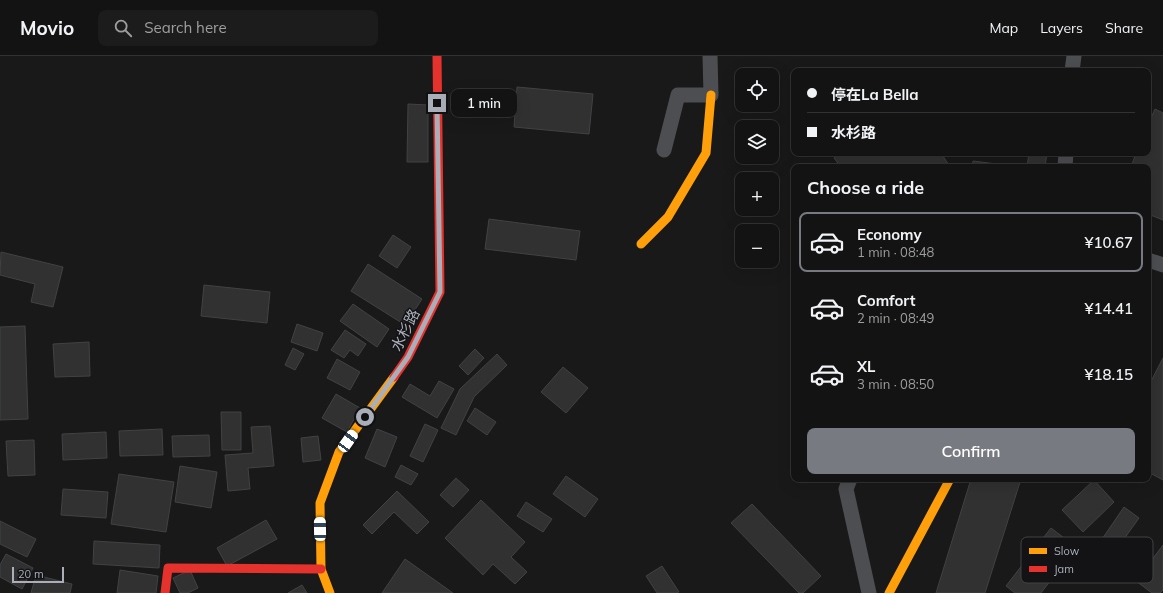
<!DOCTYPE html>
<html lang="en">
<head>
<meta charset="utf-8">
<style>
  :root { --surface:#131313; --page:#1c1c1c; --text:#f1f3f6; --muted:#9d9ea0; --line:#323233; --accent:#777a81 }
  body { margin:0; font-family:Mulish,"Noto Sans SC",sans-serif; background:var(--page); color:var(--text); height:100vh; display:flex; flex-direction:column; font-size:15px; white-space:nowrap }
  * { box-sizing:border-box; margin:0 }
  p { font-size:13px; color:var(--muted) }
  .icon { flex:none; width:22px; height:22px; fill:none; stroke:currentColor; stroke-width:2; stroke-linecap:round; stroke-linejoin:round }
  .map { position:relative; flex:1; overflow:hidden }
  .sheet { position:absolute; left:791px; top:108px; width:360px; height:318px; display:flex; flex-direction:column; background:var(--surface); border-radius:8px; box-shadow:0 4px 16px #0002,0 0 0 1px var(--line) }
  .sheet>* { flex:none }
  .guide { position:absolute; left:791px; top:12px; width:360px; height:88px; border-radius:8px; box-shadow:0 4px 16px #0002,0 0 0 1px var(--line); display:grid; align-content:center; height:88px; padding:0 16px; background:var(--surface) }
  .controls { position:absolute; left:735px; top:12px; display:grid; gap:8px }
  .controls a { display:grid; place-items:center; width:44px; height:44px; border-radius:8px; background:var(--surface); box-shadow:0 4px 16px #0002,0 0 0 1px var(--line); font-size:20px }
  .scale { position:absolute; left:12px; bottom:10px; width:52px; box-sizing:border-box; padding-left:4px; border:2px solid #aaaeb9; border-top:0; font-size:11px; line-height:14px; white-space:nowrap; color:#aaaeb9; -webkit-text-stroke:3px #131315; paint-order:stroke }
  .end { position:absolute; width:18px; height:18px; margin:-9px; border:5px solid #aaaeb9; background:#111; box-shadow:0 0 0 2px #111 }
  .from { border-radius:50% }
  .bubble { position:absolute; height:28px; border-radius:8px; background:var(--surface); box-shadow:0 4px 16px #0002,0 0 0 1px var(--line); font-size:13px; font-weight:600; line-height:28px; text-align:center }
  .car { position:absolute; width:12px; height:24px; margin:-12px -6px; border-radius:5px; box-shadow:0 0 3px 1px #0007; background:linear-gradient(#fff 24%,#345 0 40%,#fff 0 76%,#345 0 86%,#fff 0) }
  .guide b { display:flex; align-items:center; gap:14px; height:38px; font-size:15px }
  .guide b+b { border-top:1px solid var(--line) }
  .guide i { width:10px; height:10px; background:var(--text) }
  ul { padding:0; list-style:none }
  li { display:flex; align-items:center; gap:12px; height:60px; margin:0 8px 6px; padding:0 8px; border:2px solid transparent; border-radius:8px }
  li div { flex:1 }
  li b { display:block; font-size:15px }
  li em { font-style:normal; font-weight:600 }
  li.on { border-color:var(--accent) }
  li>.icon { width:36px; height:36px; stroke-width:1.5 }
  h2 { padding:0 16px; font-size:18px; line-height:48px }
  .button { display:flex; gap:8px; margin-top:auto; padding:8px 16px }
  .button a { flex:1; height:46px; border-radius:8px; background:var(--accent); color:#fff; font-size:16px; font-weight:600; line-height:46px; text-align:center }
  header { display:flex; align-items:center; gap:24px; box-sizing:border-box; height:56px; padding:0 20px; background:var(--surface); border-bottom:1px solid var(--line) }
  header strong { font-size:19px }
  nav { display:flex; gap:22px; margin-inline-start:auto; font-size:14px }
  .search { width:280px; height:36px; background:var(--page); display:flex; align-items:center; gap:10px; box-sizing:border-box; padding:0 14px; border-radius:8px; color:var(--muted); font-size:15px }
  .map>svg:first-child { display:block }
  .building { fill:#313131; stroke:#414245 }
  .lines { fill:none; stroke-linecap:round; stroke-linejoin:round }
  .street { stroke:#4d4e52; stroke-width:15 }
  .slow { stroke:#ff9f0a; stroke-width:9 }
  .jam { stroke:#e5322d; stroke-width:9 }
  .route { stroke:#aaaeb9; stroke-width:5 }
  .labels { text-anchor:middle; dominant-baseline:central; stroke-width:3; stroke-linejoin:round; paint-order:stroke }
  .street-label { font-size:15px; fill:#aaaeb9; stroke:#131315 }
  .key { fill:#131315; stroke:#404246; stroke-width:1 }
  .key-label { font-size:11px; fill:#aaaeb9 }
</style>
</head>
<body>
<header>
<strong>Movio</strong>
<div class="search"><svg class="icon" aria-label="search" viewBox="0 0 24 24"><circle cx="10" cy="10" r="6"/><path d="M15 15l6 6"/></svg>Search here</div>
<nav><a>Map</a><a>Layers</a><a>Share</a></nav>
</header>
<div class="map">
<svg width="1163" height="537" viewBox="0 0 1163 537">
  <rect width="100%" height="100%" fill="#191919"/>
  <!-- building -->
  <g class="building">
    <polygon points="517,31 593,38 589,78 514,71"/>
    <polygon points="408,48 428,49 428,106 407,106"/>
    <polygon points="1155,53 1163,57 1163,164 1148,158 1148,111 1131,111 1136,97 1148,97 1148,69"/>
    <polygon points="841,97 941,97 950,111 841,111 834,102"/>
    <polygon points="1029,97 1047,97 1045,111 1027,111"/>
    <polygon points="973,105 1020,111 972,111"/>
    <polygon points="489,163 580,175 576,204 485,193"/>
    <polygon points="393,179 411,191 397,212 379,200"/>
    <polygon points="1,196 63,211 53,251 31,246 35,228 0,219"/>
    <polygon points="368,208 422,243 405,269 351,235"/>
    <polygon points="204,229 270,236 267,267 201,260"/>
    <polygon points="353,248 389,273 377,291 340,265"/>
    <polygon points="297,268 323,277 317,295 291,286"/>
    <polygon points="25,270 28,363 0,364 0,271"/>
    <polygon points="345,274 366,288 358,300 350,294 344,302 331,294"/>
    <polygon points="89,286 90,320 55,321 53,288"/>
    <polygon points="293,292 304,298 295,314 285,309"/>
    <polygon points="475,293 484,302 468,319 459,310"/>
    <polygon points="497,298 507,309 474,341 456,379 441,372 460,333"/>
    <polygon points="1163,302 1163,424 1148,416 1148,331"/>
    <polygon points="337,303 360,316 350,334 327,322"/>
    <polygon points="563,311 588,332 566,357 541,336"/>
    <polygon points="439,325 454,333 437,362 402,341 410,328 430,340"/>
    <polygon points="336,338 360,352 347,376 322,362"/>
    <polygon points="475,352 496,366 487,379 467,365"/>
    <polygon points="221,356 241,356 241,394 222,394"/>
    <polygon points="425,368 438,374 423,406 410,400"/>
    <polygon points="270,370 274,410 248,412 250,433 228,435 225,399 253,397 251,371"/>
    <polygon points="162,373 163,399 120,400 119,375"/>
    <polygon points="377,373 397,381 385,411 365,402"/>
    <polygon points="106,376 107,402 63,404 62,378"/>
    <polygon points="209,379 210,400 173,401 172,380"/>
    <polygon points="318,380 321,404 303,406 301,382"/>
    <polygon points="34,384 35,419 8,420 6,385"/>
    <polygon points="401,409 418,418 411,429 395,421"/>
    <polygon points="180,410 217,416 211,452 175,446"/>
    <polygon points="119,418 174,426 166,476 111,468"/>
    <polygon points="566,420 598,443 585,461 553,438"/>
    <polygon points="456,422 469,434 453,451 440,439"/>
    <polygon points="971,423 1021,423 985,537 936,537"/>
    <polygon points="1094,424 1114,446 1083,476 1062,454"/>
    <polygon points="63,433 108,436 106,462 61,459"/>
    <polygon points="397,435 429,466 417,478 394,456 372,478 363,469"/>
    <polygon points="481,444 525,486 511,501 527,516 515,528 493,508 483,519 445,482"/>
    <polygon points="526,446 552,463 543,476 517,460"/>
    <polygon points="752,448 821,520 803,537 799,537 731,467"/>
    <polygon points="1124,451 1139,462 1124,483 1144,497 1132,513 1098,489"/>
    <polygon points="266,464 277,483 227,510 217,492"/>
    <polygon points="0,465 36,483 27,501 0,488"/>
    <polygon points="1051,472 1076,491 1041,537 1015,537 1006,530"/>
    <polygon points="94,485 160,489 159,512 93,508"/>
    <polygon points="1163,489 1163,534 1160,537 1152,537 1136,525"/>
    <polygon points="6,498 33,512 22,533 0,521 0,509"/>
    <polygon points="405,503 453,537 382,537"/>
    <polygon points="662,510 679,536 677,537 657,537 646,520"/>
    <polygon points="120,514 158,520 156,537 117,537"/>
    <polygon points="190,514 198,532 188,537 180,537 173,522"/>
    <polygon points="36,519 72,528 70,537 31,537"/>
    <polygon points="302,529 307,537 288,537"/>
  </g>
  <g class="lines">
    <!-- street -->
    <g class="street">
      <polyline points="1072,15 1074,0"/>
      <polyline points="664,94 678,39 711,39 710,0"/>
      <polyline points="1065,111 1066,97"/>
      <polyline points="1148,204 1163,209"/>
      <polyline points="850,423 846,433 869,537"/>
    </g>
    <!-- slow -->
    <g class="slow">
      <polyline points="641,188 668,161 706,97 711,39"/>
      <polyline points="330,537 321,513 320,447 339,396 394,321"/>
      <polyline points="889,537 950,423"/>
    </g>
    <!-- jam -->
    <g class="jam">
      <polyline points="394,321 408,301 440,236 437,0"/>
      <polyline points="165,537 168,512 321,513"/>
    </g>
  </g>
  <g class="lines">
    <!-- route -->
    <polyline class="route" points="365,361 408,301 440,236 437,47"/>
  </g>
  <g class="labels">
    <!-- street labels -->
    <g class="street-label">
      <text transform="translate(405 274) rotate(-63)">水杉路</text>
    </g>
  </g>
  <!-- legend -->
  <rect x="1021" y="481" width="132" height="46" rx="6" class="key"/>
  <rect x="1029" y="492" width="18" height="6" fill="#ff9f0a"/>
  <rect x="1029" y="510" width="18" height="6" fill="#e5322d"/>
  <g class="key-label">
    <text x="1054" y="499">Slow</text>
    <text x="1054" y="517">Jam</text>
  </g>
</svg>
<div class="controls">
<a><svg class="icon" aria-label="locate" viewBox="0 0 24 24"><circle cx="12" cy="12" r="6"/><path d="M12 2v4M12 18v4M2 12h4M18 12h4"/></svg></a>
<a><svg class="icon" aria-label="layers" viewBox="0 0 24 24"><path d="M12 4l9 5-9 5-9-5zM3 14l9 5 9-5"/></svg></a>
<a>+</a>
<a>−</a>
</div>
<div class="scale">20 m</div>
<i class="end from" style="left:365px;top:361px"></i>
<i class="end" style="left:437px;top:47px"></i>
<div class="bubble" style="left:451px;top:33px;width:66px">1 min</div>
<i class="car" style="left:348px;top:385px;rotate:36deg"></i>
<i class="car" style="left:320px;top:473px;rotate:359deg"></i>
<div class="guide">
<b><i class="from"></i>停在La Bella</b>
<b><i></i>水杉路</b>
</div>
<section class="sheet">
<h2>Choose a ride</h2>
<ul>
<li class="on"><svg class="icon" aria-label="car" viewBox="0 0 24 24"><path d="M5 17H2v-5l4-1 3-4h7l3 4 3 1v5h-3M9 17h6M6 11h13"/><circle cx="7" cy="17" r="2"/><circle cx="17" cy="17" r="2"/></svg><div><b>Economy</b><p>1 min · 08:48</p></div><em>¥10.67</em></li>
<li><svg class="icon" aria-label="car" viewBox="0 0 24 24"><path d="M5 17H2v-5l4-1 3-4h7l3 4 3 1v5h-3M9 17h6M6 11h13"/><circle cx="7" cy="17" r="2"/><circle cx="17" cy="17" r="2"/></svg><div><b>Comfort</b><p>2 min · 08:49</p></div><em>¥14.41</em></li>
<li><svg class="icon" aria-label="car" viewBox="0 0 24 24"><path d="M5 17H2v-5l4-1 3-4h7l3 4 3 1v5h-3M9 17h6M6 11h13"/><circle cx="7" cy="17" r="2"/><circle cx="17" cy="17" r="2"/></svg><div><b>XL</b><p>3 min · 08:50</p></div><em>¥18.15</em></li>
</ul>
<div class="button"><a>Confirm</a></div>
</section>
</div>
</body>
</html>
